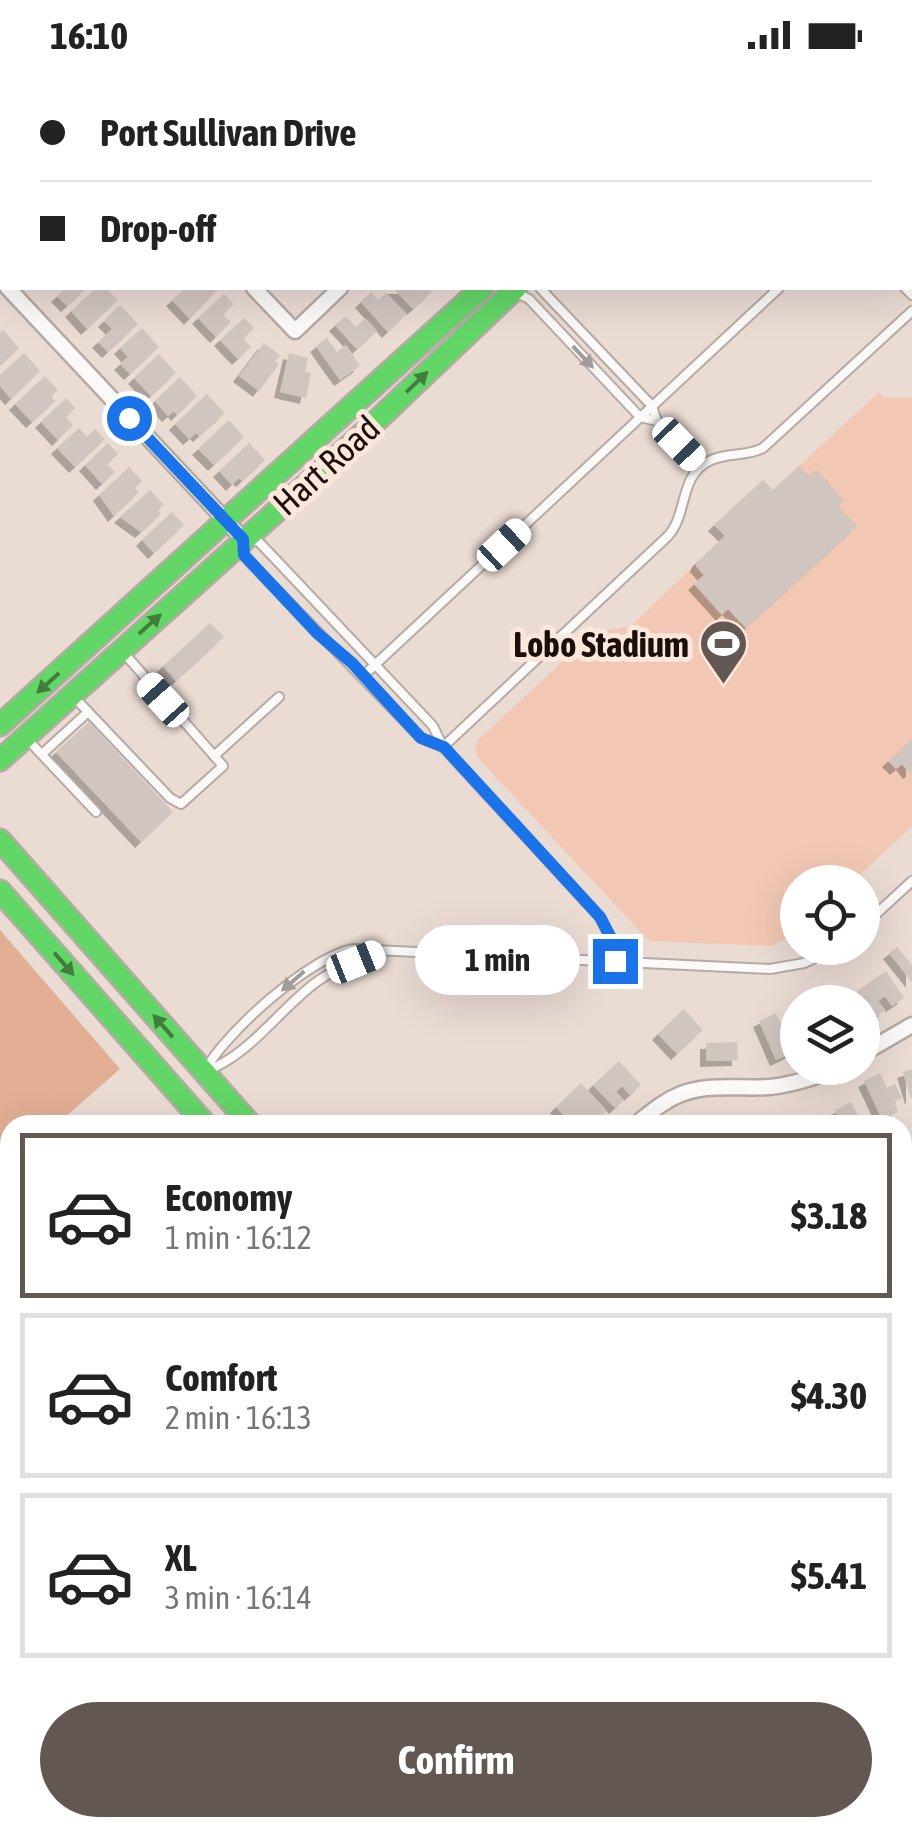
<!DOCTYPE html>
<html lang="en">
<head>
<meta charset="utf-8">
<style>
  :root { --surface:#fff; --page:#f6f6f6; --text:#222; --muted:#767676; --line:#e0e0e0; --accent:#625751 }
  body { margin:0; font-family:"Asap Condensed",sans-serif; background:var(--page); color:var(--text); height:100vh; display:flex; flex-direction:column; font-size:38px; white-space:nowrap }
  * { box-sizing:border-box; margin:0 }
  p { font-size:32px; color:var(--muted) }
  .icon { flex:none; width:55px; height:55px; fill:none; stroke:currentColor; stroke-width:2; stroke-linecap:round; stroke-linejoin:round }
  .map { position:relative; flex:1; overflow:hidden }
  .drawer { position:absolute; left:0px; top:1045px; width:912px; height:722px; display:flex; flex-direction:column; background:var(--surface); border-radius:30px 30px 0 0; box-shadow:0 10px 40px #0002 }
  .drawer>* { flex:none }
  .top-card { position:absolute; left:0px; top:0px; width:912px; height:220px; box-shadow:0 10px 40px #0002; display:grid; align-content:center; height:220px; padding:0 40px; background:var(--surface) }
  .tools { position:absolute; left:780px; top:795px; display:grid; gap:20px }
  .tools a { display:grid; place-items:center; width:100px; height:100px; border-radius:50%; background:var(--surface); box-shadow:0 10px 40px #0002; font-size:50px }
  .end { position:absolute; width:45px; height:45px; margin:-22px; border:12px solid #1a73e8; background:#fff; box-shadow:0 0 0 5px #fff }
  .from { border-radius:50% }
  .bubble { position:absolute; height:70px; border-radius:35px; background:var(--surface); box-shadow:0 10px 40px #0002; font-size:32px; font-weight:700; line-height:70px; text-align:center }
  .car { position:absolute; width:30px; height:60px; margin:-30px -15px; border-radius:12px; box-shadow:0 0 8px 2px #0007; background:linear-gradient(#fff 24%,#345 0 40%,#fff 0 76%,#345 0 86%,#fff 0) }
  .top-card b { display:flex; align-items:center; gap:35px; height:95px; font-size:38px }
  .top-card b+b { border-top:2px solid var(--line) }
  .top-card i { width:25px; height:25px; background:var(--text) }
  ul { padding:18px 0 0; list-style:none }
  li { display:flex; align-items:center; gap:30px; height:165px; margin:0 20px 15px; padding:0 20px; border:5px solid var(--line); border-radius:0px }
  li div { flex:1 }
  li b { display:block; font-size:38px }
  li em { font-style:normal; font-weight:700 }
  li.current { border-color:var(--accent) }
  li>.icon { width:90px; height:90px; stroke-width:1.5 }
  .button { display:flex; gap:20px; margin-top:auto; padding:20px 40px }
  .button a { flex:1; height:115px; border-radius:60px; background:var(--accent); color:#fff; font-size:40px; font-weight:700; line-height:115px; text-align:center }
  .status { display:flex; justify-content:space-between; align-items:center; height:70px; padding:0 50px; background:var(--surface); direction:ltr }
  .status svg { height:28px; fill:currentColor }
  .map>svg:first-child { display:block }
  .green { fill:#f2c8b4 }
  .forest { fill:#e2ae94 }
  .water { fill:#a3a0d3 }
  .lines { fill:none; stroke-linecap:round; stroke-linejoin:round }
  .river { stroke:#a3a0d3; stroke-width:25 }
  .building { fill:#d1c5bf; filter:url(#shadow) }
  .lane-casing { stroke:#b5aaa4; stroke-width:12 }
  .street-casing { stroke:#b5aaa4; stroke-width:19 }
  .fast-casing { stroke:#b5aaa4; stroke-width:25 }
  .slow-casing { stroke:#b5aaa4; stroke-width:25 }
  .jam-casing { stroke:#b5aaa4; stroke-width:25 }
  .path { stroke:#c3bebb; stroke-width:2.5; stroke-dasharray:8 8; stroke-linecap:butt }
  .lane { stroke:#fcfaf8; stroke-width:8 }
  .street { stroke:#fcfaf8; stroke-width:14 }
  .fast { stroke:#63d668; stroke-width:20 }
  .slow { stroke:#ff974d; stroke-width:20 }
  .jam { stroke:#b3261e; stroke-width:20 }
  .oneway { fill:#a19c99 }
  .oneway2 { fill:#427d3e }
  .route { stroke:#1a73e8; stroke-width:12 }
  .labels { text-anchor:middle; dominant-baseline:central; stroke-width:10; stroke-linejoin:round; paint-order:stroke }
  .street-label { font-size:35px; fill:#19100b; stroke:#fde6db }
  .poi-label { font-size:35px; font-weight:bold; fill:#19100b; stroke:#fde6db; text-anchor:end }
</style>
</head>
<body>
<div class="status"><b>16:10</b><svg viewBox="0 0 49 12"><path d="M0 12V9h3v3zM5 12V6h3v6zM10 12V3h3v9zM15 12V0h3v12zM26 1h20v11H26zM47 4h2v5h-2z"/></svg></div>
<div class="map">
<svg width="912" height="1767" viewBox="0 0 912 1767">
  <defs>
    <filter id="shadow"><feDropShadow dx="-6" dy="6" stdDeviation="0" flood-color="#0004"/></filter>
  </defs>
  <rect width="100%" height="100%" fill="#eadbd3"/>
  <!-- green -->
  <polygon class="green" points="879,322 884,327 912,328 912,757 851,812 798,812 797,862 772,876 649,871 479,689 475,681 478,670 595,561 630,557 725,466 714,455 763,410 773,420"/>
  <!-- forest -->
  <g class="forest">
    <polygon points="0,860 120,999 56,1055 10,1055 10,1096 0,1126"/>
    <polygon points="0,1160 10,1189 10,1499 0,1495"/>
    <polygon points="0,1642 10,1645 10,1758 788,1758 796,1767 0,1767"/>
  </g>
  <!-- water -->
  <g class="water">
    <polygon points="912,1272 912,1387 903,1398 903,1280"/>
    <polygon points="0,1495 10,1499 10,1645 0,1642"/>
    <polygon points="912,1524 912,1638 903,1637 902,1536"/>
  </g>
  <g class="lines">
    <!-- river -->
    <polyline class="river" points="293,1758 304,1767"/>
  </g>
  <!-- building -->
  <g class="building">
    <polygon points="66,218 87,218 67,236 57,226"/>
    <polygon points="96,218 106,218 118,230 87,259 71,241"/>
    <polygon points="186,218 219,218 190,249 172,230"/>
    <polygon points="393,218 427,218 432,222 413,239"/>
    <polygon points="371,222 378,230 386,223 407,244 388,262 361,232"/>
    <polygon points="224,224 234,234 223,244 231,252 216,267 198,248"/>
    <polygon points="120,235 138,254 108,282 98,272 112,259 104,251"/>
    <polygon points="346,246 356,257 365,248 377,261 357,279 335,255"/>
    <polygon points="244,248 254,258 243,268 251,277 238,289 220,270"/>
    <polygon points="142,258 159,277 130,304 120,294 128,287 120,278"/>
    <polygon points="3,260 19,278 0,296 0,263"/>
    <polygon points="327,268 337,282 346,275 360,296 340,310 316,276"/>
    <polygon points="264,273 280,285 275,291 279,294 259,321 239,306"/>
    <polygon points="24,283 40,301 11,329 0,316 0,305"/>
    <polygon points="289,283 308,288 305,302 311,303 306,328 280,322"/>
    <polygon points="159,284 176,303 151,326 134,308"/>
    <polygon points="45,306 58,320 51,327 55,331 32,352 15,334"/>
    <polygon points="180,307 197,326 177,345 174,341 168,346 155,331"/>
    <polygon points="207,324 225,343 199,366 196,363 189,369 175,354"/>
    <polygon points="66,328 75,338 66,347 73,355 58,370 41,352"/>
    <polygon points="229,350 244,367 214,395 198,379"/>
    <polygon points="79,358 87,367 95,359 105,369 75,397 57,378"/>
    <polygon points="108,373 118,384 107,394 115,402 102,414 85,395"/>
    <polygon points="249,373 265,390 242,411 239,408 232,415 219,401"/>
    <polygon points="799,396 809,406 816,399 844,430 838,436 857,456 746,558 728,539 722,545 694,514 704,505 696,496 698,491 725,466 714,455 763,410 773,420"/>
    <polygon points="129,397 142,411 135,418 139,422 114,446 99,425"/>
    <polygon points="150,420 164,435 158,440 161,444 141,462 120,447"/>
    <polygon points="172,442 184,455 154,483 142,470"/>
    <polygon points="210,553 224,567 176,611 163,596"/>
    <polygon points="89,652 173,742 141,772 56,682"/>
    <polygon points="912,669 912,701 909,703 902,694 896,699 888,691"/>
    <polygon points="897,877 912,895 912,912 889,883"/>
    <polygon points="886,901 904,928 892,936 885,926 878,931 885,940 875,947 857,921"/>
    <polygon points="846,921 854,932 830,932"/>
    <polygon points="684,939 703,960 677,984 658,964"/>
    <polygon points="776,943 793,982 776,990 759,951"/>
    <polygon points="737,972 738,990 706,991 706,973"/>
    <polygon points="619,991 641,1015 630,1025 622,1016 616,1022 624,1030 615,1038 593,1015"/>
    <polygon points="912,999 912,1028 911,1028 903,1002"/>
    <polygon points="880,1003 887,1018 895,1014 902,1028 894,1031 898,1042 882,1049 864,1011"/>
    <polygon points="581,1013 607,1041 596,1051 590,1044 584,1050 589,1055 573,1055 556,1037"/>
    <polygon points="851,1032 863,1055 842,1055 835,1040"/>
  </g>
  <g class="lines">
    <defs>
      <g id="lane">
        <polyline points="910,95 912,93"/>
        <polyline points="540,218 652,336 657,351 700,396"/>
        <polyline points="905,218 912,225"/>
        <polyline points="515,222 529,229 640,347 657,351"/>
        <polygon points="243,469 258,471 279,493 433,656 443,677 421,668 243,485"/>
        <polyline points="363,606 779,218"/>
        <polyline points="75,628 170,728 181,734 223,696 124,583"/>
        <polyline points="28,670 96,742"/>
        <polyline points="42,684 88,642"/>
        <polyline points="214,686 279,627"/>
        <polyline points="862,857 912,811"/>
        <path d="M381,882C359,891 335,898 315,913C277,942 250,985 204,1002C224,964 310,886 354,879L770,899L804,893L838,878"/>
        <path d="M615,891L611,869L600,847L443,677L668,466C688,444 679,406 709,391C726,382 746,387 763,378L912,241"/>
        <polyline points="902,1475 912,1485"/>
        <polyline points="902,1522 912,1508"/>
        <polyline points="902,1701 912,1712"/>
      </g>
      <g id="street">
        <polyline points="50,0 53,2"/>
        <polyline points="297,0 300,2"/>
        <polyline points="571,0 574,2"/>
        <polyline points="0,74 2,72"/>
        <polyline points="8,218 243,469"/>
        <polyline points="254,218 295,261 340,218"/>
        <polyline points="862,984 912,955"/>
        <path d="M635,1055C650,1043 663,1031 681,1024C709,1013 739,1019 769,1017C792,1015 816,1007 838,998"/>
      </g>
      <g id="fast">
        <polyline points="720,2 723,0"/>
        <polyline points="0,655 482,218"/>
        <polyline points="0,690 369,358 516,218"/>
        <polyline points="0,770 251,1055"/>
        <polyline points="0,821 206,1055"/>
      </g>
      <g id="slow">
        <polyline points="749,2 752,0"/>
        <polyline points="824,1758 833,1767"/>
      </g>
      <polyline id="jam" points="871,1758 879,1767"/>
    </defs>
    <!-- lane casing -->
    <use href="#lane" class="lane-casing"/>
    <!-- street casing -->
    <use href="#street" class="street-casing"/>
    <!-- fast casing -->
    <use href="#fast" class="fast-casing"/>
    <!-- slow casing -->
    <use href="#slow" class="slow-casing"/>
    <!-- jam casing -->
    <use href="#jam" class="jam-casing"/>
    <!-- path -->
    <g class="path">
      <polyline points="0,1373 10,1380"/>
      <polyline points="541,1758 543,1767"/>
    </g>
    <!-- lane -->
    <use href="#lane" class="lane"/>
    <!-- street -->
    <use href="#street" class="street"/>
    <!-- fast -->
    <use href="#fast" class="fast"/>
    <!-- slow -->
    <use href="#slow" class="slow"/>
    <!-- jam -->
    <use href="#jam" class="jam"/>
  </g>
  <!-- one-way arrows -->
  <defs><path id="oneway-solid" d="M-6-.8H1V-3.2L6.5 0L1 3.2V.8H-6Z" transform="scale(2.5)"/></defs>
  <g class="oneway">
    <use href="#oneway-solid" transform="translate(583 287) rotate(47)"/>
    <use href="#oneway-solid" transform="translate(293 911) rotate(139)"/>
  </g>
  <g class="oneway2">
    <use href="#oneway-solid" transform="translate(417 312) rotate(-44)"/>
    <use href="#oneway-solid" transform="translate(150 554) rotate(-42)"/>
    <use href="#oneway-solid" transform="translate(48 613) rotate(138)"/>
    <use href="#oneway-solid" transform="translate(64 894) rotate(49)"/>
    <use href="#oneway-solid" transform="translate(163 956) rotate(-131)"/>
  </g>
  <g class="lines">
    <!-- route -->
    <polyline class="route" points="129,348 243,469 244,485 317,563 352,593 421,668 444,677 600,847 611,868 615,891"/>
  </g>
  <!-- icons -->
  <defs>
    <symbol id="stadium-pin" viewBox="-11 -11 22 30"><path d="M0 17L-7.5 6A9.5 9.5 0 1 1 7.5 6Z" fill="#625751" stroke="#fde6db"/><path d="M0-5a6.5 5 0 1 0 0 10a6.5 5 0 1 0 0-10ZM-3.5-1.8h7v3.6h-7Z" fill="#fff"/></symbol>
  </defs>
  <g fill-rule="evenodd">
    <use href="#stadium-pin" x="696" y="546" width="55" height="75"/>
  </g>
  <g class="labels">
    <!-- street labels -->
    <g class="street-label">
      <text transform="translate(326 395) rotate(-42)">Hart Road</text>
    </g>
    <!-- poi labels -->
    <g class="poi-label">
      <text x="689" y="574">Lobo Stadium</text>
    </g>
  </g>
</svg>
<div class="tools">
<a><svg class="icon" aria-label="locate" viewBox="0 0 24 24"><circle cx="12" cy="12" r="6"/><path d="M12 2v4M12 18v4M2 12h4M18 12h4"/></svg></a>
<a><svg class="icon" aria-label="layers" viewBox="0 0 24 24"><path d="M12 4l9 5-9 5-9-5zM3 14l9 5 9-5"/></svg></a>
</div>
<i class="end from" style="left:129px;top:348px"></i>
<i class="end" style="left:615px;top:891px"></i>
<div class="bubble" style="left:415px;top:855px;width:165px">1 min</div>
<i class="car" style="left:679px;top:374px;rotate:136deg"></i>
<i class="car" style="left:504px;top:475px;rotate:47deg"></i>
<i class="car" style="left:163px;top:630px;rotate:318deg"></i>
<i class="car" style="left:356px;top:892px;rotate:68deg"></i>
<div class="top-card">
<b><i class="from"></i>Port Sullivan Drive</b>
<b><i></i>Drop-off</b>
</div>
<section class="drawer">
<ul>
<li class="current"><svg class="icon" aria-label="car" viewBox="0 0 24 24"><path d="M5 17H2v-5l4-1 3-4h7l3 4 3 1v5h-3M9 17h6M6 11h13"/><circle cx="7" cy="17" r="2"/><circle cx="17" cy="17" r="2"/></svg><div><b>Economy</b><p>1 min · 16:12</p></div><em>$3.18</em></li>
<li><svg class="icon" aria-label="car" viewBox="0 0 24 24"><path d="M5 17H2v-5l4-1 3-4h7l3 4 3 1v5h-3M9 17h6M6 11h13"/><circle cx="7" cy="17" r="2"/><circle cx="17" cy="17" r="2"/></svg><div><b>Comfort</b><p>2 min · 16:13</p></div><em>$4.30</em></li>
<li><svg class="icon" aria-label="car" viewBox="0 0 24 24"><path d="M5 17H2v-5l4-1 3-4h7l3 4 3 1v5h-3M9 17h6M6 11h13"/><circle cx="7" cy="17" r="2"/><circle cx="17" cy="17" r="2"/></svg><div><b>XL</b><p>3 min · 16:14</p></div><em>$5.41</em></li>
</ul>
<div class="button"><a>Confirm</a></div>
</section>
</div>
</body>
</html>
